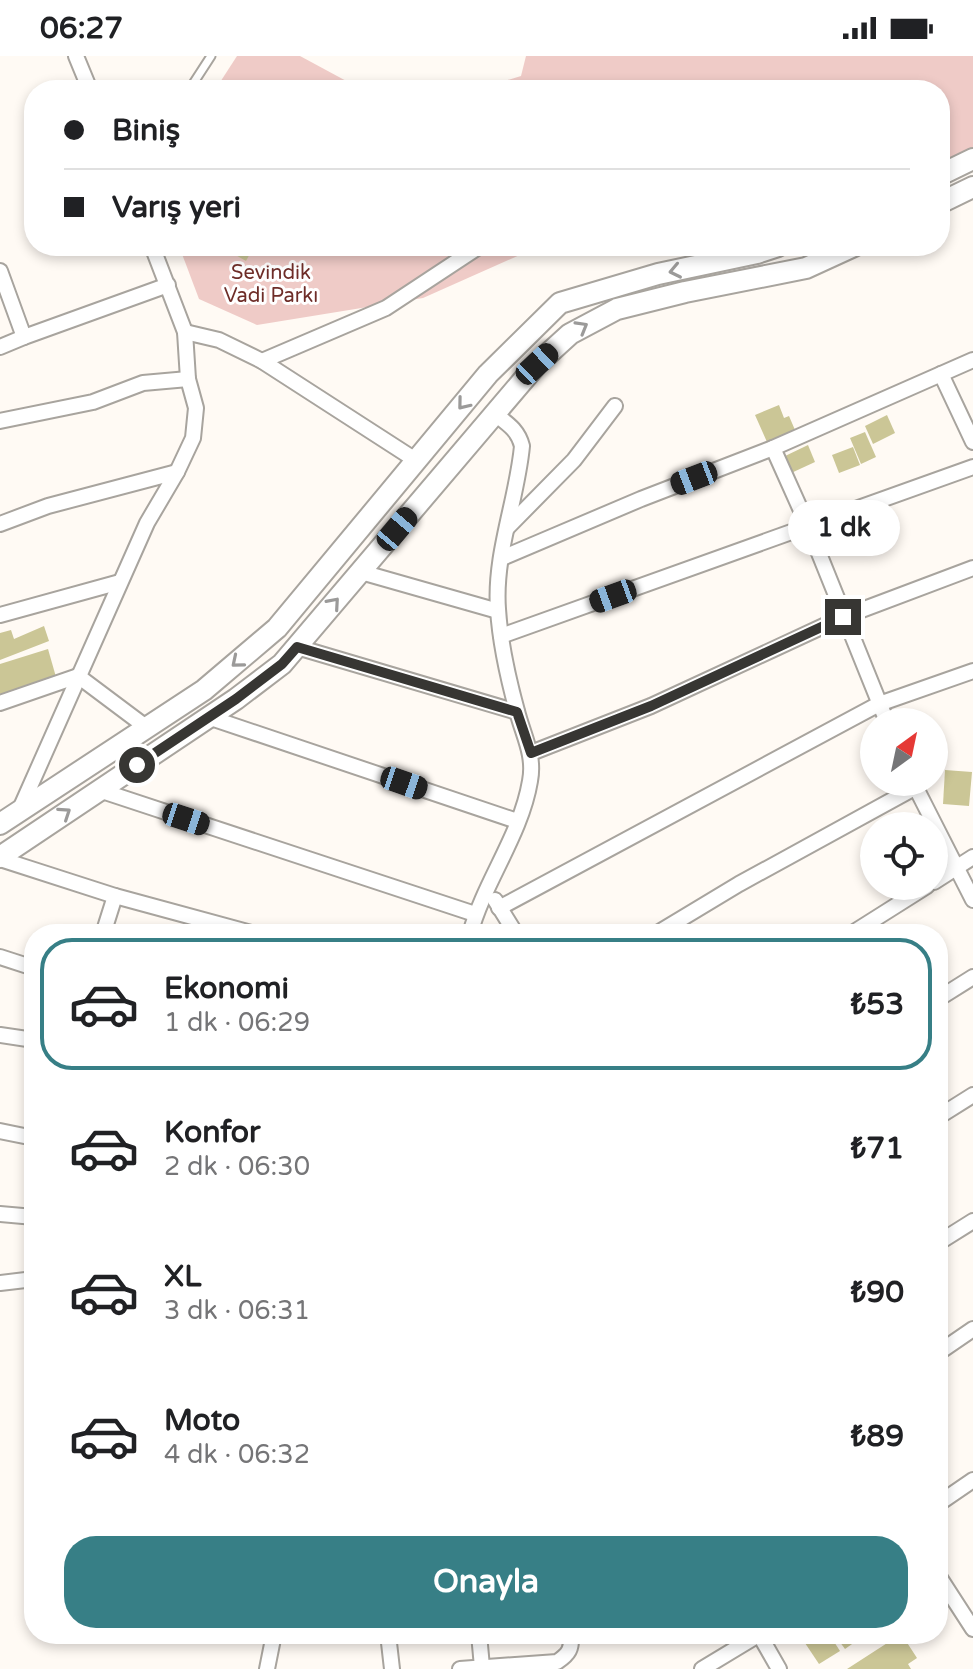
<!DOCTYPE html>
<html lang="tr">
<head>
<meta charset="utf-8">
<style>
  :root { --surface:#fff; --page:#f6f6f6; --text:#202124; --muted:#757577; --line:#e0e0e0; --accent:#377f86 }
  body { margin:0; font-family:"Varela Round",sans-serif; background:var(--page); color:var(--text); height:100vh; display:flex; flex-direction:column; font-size:30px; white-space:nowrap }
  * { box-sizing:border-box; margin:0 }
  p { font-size:26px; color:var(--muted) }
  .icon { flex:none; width:44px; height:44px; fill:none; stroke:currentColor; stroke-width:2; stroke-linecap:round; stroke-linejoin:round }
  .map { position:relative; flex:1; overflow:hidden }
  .panel { position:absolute; left:24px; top:868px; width:924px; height:720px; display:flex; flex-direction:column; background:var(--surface); border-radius:32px; box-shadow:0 4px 12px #0003 }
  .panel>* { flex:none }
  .hud { position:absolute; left:24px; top:24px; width:926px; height:176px; border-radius:32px; box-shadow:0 4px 12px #0003; display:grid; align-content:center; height:176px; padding:0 40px; background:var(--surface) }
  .needle { width:52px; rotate:33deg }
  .tools { position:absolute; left:860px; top:652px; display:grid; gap:16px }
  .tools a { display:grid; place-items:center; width:88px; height:88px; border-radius:50%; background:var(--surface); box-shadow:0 4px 12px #0003; font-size:40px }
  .end { position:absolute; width:36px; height:36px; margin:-18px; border:10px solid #373633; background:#fff; box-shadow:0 0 0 4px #fff }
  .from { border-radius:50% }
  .bubble { position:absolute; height:56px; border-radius:28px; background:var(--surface); box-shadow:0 4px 12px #0003; font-size:26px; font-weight:700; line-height:56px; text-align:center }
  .car { position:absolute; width:24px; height:48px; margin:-24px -12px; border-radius:10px; box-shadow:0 0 6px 2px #0007; background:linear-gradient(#222 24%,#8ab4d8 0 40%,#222 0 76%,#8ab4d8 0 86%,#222 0) }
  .hud b { display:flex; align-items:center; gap:28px; height:76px; font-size:30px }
  .hud b+b { border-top:2px solid var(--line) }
  .hud i { width:20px; height:20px; background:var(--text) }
  ul { padding:14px 0 0; list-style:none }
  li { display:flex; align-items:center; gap:24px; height:132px; margin:0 16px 12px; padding:0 24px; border:4px solid transparent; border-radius:32px }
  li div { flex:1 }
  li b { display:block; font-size:30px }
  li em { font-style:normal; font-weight:700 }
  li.active { border-color:var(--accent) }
  li>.icon { width:72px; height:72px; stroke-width:1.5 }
  .cta { display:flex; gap:16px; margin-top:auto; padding:16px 40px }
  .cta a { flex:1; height:92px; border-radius:32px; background:var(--accent); color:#fff; font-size:32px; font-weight:700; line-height:92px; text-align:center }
  .status { display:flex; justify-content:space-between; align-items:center; height:56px; padding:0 40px; background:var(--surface); direction:ltr }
  .status svg { height:22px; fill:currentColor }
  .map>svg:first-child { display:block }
  .green { fill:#efcbc7 }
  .building { fill:#cbc696 }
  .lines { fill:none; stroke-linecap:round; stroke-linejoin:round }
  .lane-casing { stroke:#a8a49e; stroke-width:11 }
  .street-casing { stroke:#a8a49e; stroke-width:18 }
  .secondary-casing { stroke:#a8a49e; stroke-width:24 }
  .lane { stroke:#fff; stroke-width:7 }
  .street { stroke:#fff; stroke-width:14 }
  .secondary { stroke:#fff; stroke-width:20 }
  .oneway { stroke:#9b9a99 }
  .route { stroke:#373633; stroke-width:10 }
  .labels { text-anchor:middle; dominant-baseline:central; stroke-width:6; stroke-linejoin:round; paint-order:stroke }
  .park-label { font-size:20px; fill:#6e2d28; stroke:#fff }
</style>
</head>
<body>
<div class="status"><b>06:27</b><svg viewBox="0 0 49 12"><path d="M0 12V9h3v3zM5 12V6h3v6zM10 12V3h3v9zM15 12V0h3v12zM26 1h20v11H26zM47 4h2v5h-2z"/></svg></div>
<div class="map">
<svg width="973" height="1613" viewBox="0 0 973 1613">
  <rect width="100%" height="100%" fill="#fffaf4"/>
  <!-- green -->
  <g class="green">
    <polygon points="237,0 300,0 363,34 215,34"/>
    <polygon points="526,0 973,0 973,98 940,109 940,34 475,34 521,20"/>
    <polygon points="179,190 540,190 423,242 257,269 199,243"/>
  </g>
  <!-- building -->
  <g class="building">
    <polygon points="220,190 254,190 246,205"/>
    <polygon points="779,349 784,362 789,360 795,374 767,386 755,359"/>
    <polygon points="887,359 895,377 873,388 865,370"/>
    <polygon points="865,376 876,401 861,408 850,382"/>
    <polygon points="808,389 815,406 789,418 781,402"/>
    <polygon points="853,391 860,409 839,417 832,399"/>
    <polygon points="44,570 49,585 0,604 0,577 11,574 14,583"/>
    <polygon points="48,593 56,621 0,638 0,608"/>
    <polygon points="945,714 972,716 969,750 943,748"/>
    <polygon points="804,1578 829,1578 840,1595 819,1608 801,1581"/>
    <polygon points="834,1578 861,1578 862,1581 845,1593"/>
    <polygon points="895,1582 897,1586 904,1582 917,1602 908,1608 911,1613 847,1613"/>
  </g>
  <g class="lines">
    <defs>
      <polyline id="lane" points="189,34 211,0"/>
      <g id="street">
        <polyline points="76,0 90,34"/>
        <polyline points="0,215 24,281 0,291"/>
        <polyline points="185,276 219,284 262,305 417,405"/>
        <polyline points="24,281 168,229"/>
        <polyline points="262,305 386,252 480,190"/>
        <polyline points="941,318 973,386"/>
        <polyline points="0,365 93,346 143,327 188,323"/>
        <polyline points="773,392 808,470 887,666"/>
        <polyline points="0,468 48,450 177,416"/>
        <polyline points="507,472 574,404 615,350"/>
        <polyline points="502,502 641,443 773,392 973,304"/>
        <polyline points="361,516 498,555"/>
        <polyline points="0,559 120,526"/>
        <polyline points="501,580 973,411"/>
        <polyline points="297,591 517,656"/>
        <polyline points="78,620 146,671"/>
        <polyline points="0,647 78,620"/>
        <polyline points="208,661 517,765"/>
        <polyline points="531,697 651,650 843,561 973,512"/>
        <polyline points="913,726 973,844"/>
        <polyline points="99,734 475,858"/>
        <polyline points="20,753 147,467 177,416 193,382 196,352 188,323 185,276 152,190"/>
        <polyline points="0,803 115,840 255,878"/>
        <polyline points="934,826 973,801"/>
        <polyline points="495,844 516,878"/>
        <polyline points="499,852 879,648 973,615"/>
        <polyline points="103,878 115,840"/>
        <path d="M470,878C484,826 521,779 530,725C535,699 523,679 517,655C508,622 500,586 498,553C494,498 517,444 522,390C518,374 508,368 495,358"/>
        <polyline points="656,878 739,828 916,731"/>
        <polyline points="851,878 927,830"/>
        <polyline points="0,901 34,912"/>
        <polyline points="938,943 973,921"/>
        <polyline points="0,979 34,984"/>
        <polyline points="938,1061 973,1039"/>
        <polyline points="0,1075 34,1082"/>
        <polyline points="0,1158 34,1161"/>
        <polyline points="938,1187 973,1165"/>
        <polyline points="0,1227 34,1223"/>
        <polyline points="938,1297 973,1273"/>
        <polyline points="938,1448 973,1424"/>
        <polyline points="938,1519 973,1573"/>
        <polyline points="388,1578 392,1613"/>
        <polyline points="479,1578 482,1611"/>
        <polyline points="759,1578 779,1613"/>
        <polyline points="267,1613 274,1578"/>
        <path d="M460,1613L557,1606C569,1598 572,1593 571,1578"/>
        <polyline points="702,1613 760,1578"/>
      </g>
      <g id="secondary">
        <polyline points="940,119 973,103"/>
        <polyline points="940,147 973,131"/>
        <polyline points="0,768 204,634 277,572 488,318 560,247 658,218 757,197 778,190"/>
        <polyline points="0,801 236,643 282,608 537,308 570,278 617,253 685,236 806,212 854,190"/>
      </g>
    </defs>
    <!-- lane casing -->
    <use href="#lane" class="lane-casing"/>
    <!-- street casing -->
    <use href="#street" class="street-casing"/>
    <!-- secondary casing -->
    <use href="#secondary" class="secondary-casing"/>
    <!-- lane -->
    <use href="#lane" class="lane"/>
    <!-- street -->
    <use href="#street" class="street"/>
    <!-- secondary -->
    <use href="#secondary" class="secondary"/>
  </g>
  <!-- one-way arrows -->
  <defs><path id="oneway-chevron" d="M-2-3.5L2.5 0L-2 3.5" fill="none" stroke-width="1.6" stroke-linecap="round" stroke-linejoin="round" transform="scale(2)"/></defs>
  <g class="oneway">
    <use href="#oneway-chevron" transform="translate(675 215) rotate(168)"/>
    <use href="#oneway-chevron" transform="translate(582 271) rotate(-30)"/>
    <use href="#oneway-chevron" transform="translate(463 348) rotate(129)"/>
    <use href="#oneway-chevron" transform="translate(334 547) rotate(-49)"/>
    <use href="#oneway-chevron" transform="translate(237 606) rotate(140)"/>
    <use href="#oneway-chevron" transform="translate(65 757) rotate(-34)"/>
  </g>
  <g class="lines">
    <!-- route -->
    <polyline class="route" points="137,709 236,643 282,608 297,591 517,656 531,697 651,650 843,561"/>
  </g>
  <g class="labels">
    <!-- park labels -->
    <g class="park-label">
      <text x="271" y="217">Sevindik<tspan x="271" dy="23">Vadi Parkı</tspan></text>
    </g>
  </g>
</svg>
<div class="tools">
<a><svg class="needle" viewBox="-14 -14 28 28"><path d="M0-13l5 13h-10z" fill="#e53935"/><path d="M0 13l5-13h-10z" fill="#757577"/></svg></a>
<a><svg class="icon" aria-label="locate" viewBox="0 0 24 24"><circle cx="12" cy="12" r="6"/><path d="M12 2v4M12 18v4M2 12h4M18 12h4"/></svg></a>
</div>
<i class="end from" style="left:137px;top:709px"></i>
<i class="end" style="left:843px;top:561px"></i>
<div class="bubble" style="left:788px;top:444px;width:112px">1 dk</div>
<i class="car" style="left:537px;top:308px;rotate:47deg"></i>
<i class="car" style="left:694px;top:422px;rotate:249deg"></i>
<i class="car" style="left:397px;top:473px;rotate:40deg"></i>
<i class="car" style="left:613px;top:540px;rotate:250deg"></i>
<i class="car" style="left:404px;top:727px;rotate:109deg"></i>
<i class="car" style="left:186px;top:763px;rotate:108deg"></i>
<div class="hud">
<b><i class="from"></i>Biniş</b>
<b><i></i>Varış yeri</b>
</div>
<section class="panel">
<ul>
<li class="active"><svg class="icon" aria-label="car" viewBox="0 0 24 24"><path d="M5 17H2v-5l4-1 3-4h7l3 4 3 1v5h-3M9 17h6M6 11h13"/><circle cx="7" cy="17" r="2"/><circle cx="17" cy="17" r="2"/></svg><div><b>Ekonomi</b><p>1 dk · 06:29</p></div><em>₺53</em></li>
<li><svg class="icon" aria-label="car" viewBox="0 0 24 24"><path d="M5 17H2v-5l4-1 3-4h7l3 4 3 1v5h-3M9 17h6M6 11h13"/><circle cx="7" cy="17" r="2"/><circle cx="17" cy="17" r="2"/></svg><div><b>Konfor</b><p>2 dk · 06:30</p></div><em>₺71</em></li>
<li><svg class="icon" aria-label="car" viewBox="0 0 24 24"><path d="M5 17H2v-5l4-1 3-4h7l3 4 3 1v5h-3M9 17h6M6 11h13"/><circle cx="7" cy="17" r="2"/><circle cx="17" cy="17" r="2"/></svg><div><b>XL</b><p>3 dk · 06:31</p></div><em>₺90</em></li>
<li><svg class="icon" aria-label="car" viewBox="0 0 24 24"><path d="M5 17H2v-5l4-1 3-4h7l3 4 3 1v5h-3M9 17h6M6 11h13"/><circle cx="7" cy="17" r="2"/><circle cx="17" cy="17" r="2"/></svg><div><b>Moto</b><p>4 dk · 06:32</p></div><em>₺89</em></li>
</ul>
<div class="cta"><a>Onayla</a></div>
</section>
</div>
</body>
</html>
